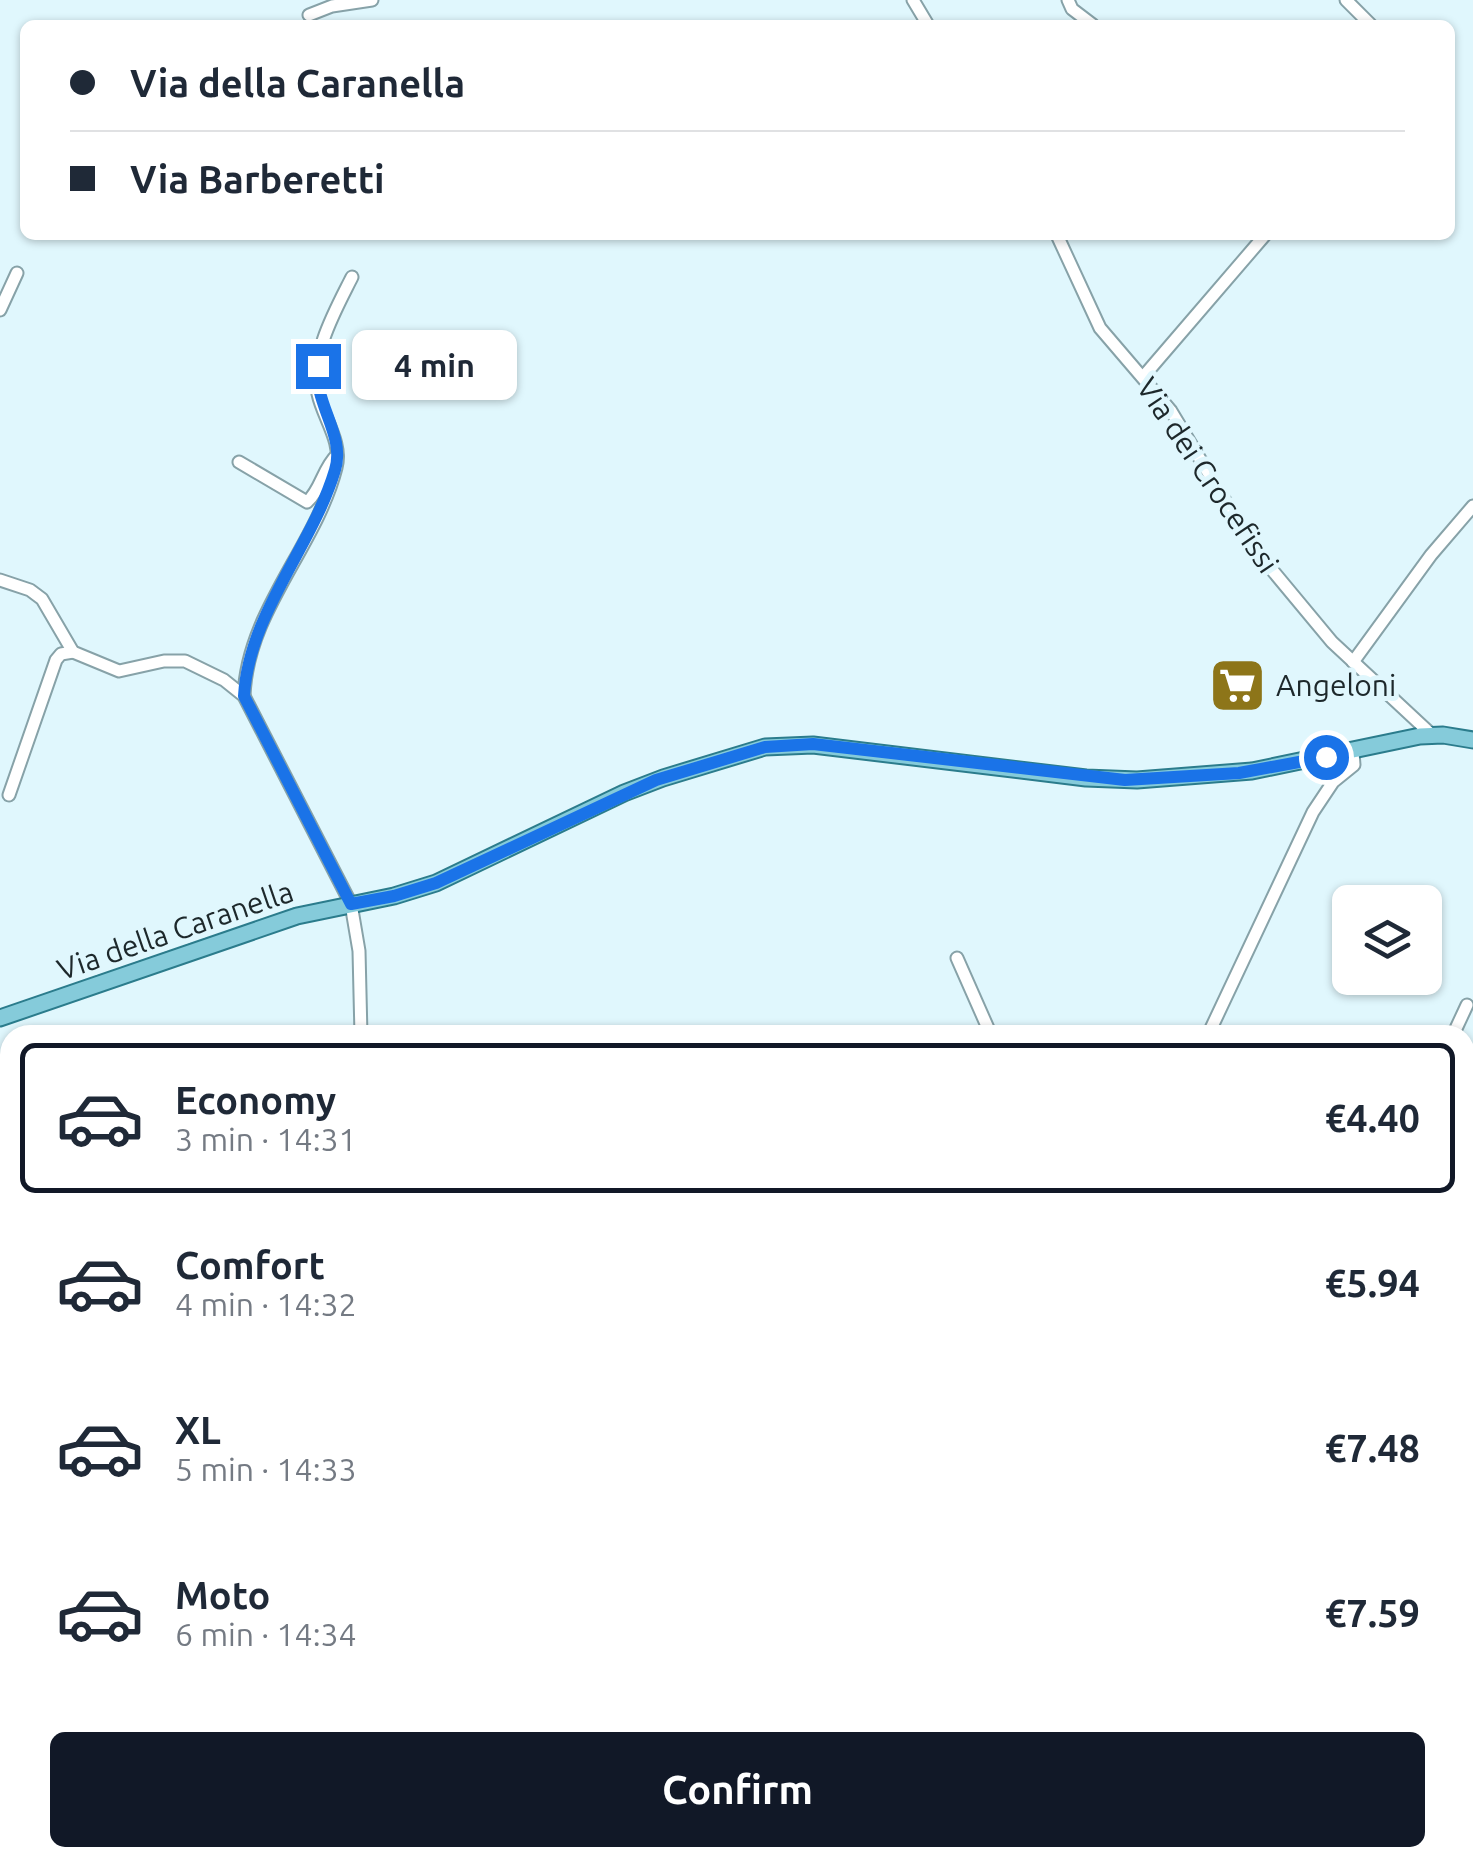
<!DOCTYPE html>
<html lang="en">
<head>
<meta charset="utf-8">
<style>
  :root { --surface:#fff; --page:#f6f6f7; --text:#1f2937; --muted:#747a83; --line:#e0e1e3; --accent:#111827 }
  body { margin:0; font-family:Ubuntu,sans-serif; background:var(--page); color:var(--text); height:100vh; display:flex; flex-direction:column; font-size:38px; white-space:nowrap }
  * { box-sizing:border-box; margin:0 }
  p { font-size:32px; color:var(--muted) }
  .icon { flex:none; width:55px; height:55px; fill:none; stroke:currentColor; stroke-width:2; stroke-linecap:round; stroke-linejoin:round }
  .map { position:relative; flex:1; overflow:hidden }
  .drawer { position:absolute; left:0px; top:1025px; width:1475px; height:842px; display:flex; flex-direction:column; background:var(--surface); border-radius:30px 30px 0 0; box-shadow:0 2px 8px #0004 }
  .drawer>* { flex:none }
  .banner { position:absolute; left:20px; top:20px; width:1435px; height:220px; border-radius:15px; box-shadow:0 2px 8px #0004; display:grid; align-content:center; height:220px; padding:0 50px; background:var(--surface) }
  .tools { position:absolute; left:1332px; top:885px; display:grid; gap:20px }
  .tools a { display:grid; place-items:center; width:110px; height:110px; border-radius:15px; background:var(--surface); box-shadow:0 2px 8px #0004; font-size:50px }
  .end { position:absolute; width:45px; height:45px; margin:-22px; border:12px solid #1a73e8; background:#fff; box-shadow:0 0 0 5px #fff }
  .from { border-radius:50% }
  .bubble { position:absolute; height:70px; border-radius:15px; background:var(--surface); box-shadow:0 2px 8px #0004; font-size:32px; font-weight:600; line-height:70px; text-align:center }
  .banner b { display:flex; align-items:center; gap:35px; height:95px; font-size:38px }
  .banner b+b { border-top:2px solid var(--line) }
  .banner i { width:25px; height:25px; background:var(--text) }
  ul { padding:18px 0 0; list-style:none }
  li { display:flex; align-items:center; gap:30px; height:150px; margin:0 20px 15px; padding:0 30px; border:5px solid transparent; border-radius:15px }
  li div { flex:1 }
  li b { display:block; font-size:38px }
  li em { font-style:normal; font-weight:600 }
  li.on { border-color:var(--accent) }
  li>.icon { width:90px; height:90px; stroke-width:1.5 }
  .button { display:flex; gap:20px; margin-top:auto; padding:20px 50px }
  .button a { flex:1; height:115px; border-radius:15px; background:var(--accent); color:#fff; font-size:40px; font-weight:600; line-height:115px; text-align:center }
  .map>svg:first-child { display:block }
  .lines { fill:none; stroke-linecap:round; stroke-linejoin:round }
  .minor-casing { stroke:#87a2a8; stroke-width:15 }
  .major-casing { stroke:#2b7c8c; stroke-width:19 }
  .minor { stroke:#fff; stroke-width:11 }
  .major { stroke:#85cbda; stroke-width:15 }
  .route { stroke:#1a73e8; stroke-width:12 }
  .labels { text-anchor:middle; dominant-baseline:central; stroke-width:10; stroke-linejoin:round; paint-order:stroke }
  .street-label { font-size:30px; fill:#1d282b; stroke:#e0f7fd }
  .poi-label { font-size:30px; fill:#1d282b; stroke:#e0f7fd; text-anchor:start }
</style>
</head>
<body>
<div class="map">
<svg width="1473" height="1867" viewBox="0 0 1473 1867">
  <rect width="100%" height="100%" fill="#e0f7fd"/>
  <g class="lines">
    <defs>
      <g id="minor">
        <polyline points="913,0 928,25"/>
        <polyline points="1068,0 1072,9 1093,25"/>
        <polyline points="1346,0 1371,25"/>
        <polyline points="309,15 332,6 372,0"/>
        <polyline points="1057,235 1100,328 1171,411 1253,547 1332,642 1432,735"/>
        <polyline points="0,310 17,273"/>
        <polyline points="1143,377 1265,235"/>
        <path d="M239,462L307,502C321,490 323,468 337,455"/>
        <polyline points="0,580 30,590 42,599 73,652 119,671 164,661 185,661 224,680 244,696 351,904 359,951 361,1035"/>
        <polyline points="1353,662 1431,555 1473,506"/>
        <path d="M244,696C247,611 316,547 336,468C343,442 323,418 318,394C310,354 335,311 352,277"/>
        <polyline points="9,795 56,660 61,654 73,652"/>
        <polyline points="957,958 991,1035"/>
        <polyline points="1208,1035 1313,812 1333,782 1354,765 1353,752"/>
        <polyline points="1453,1035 1467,1005"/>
        <polyline points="0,1289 10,1303"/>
        <polyline points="1465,1446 1473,1443"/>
        <polyline points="1465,1614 1473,1600"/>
        <polyline points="0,1700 10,1698"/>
        <polyline points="1348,1858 1364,1867"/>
        <polyline points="215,1867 217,1858"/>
        <polyline points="526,1867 537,1858"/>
        <polyline points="585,1867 589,1858"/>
        <polyline points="1333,1867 1339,1858"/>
      </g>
      <g id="major">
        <polyline points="0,1018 297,916 394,896 436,883 624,793 663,778 765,747 813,745 1086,778 1137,780 1252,771 1420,736 1443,735 1473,740"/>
        <polyline points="0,1222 10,1225"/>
        <polyline points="1119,1858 1137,1867"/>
      </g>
    </defs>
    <!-- minor casing -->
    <use href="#minor" class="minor-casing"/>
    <!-- major casing -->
    <use href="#major" class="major-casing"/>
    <!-- minor -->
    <use href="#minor" class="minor"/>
    <!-- major -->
    <use href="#major" class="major"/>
  </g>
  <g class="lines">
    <!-- route -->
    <path class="route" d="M318,366C313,403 346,435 335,470C312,547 249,613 244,696L351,904L394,896L436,883L656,780L765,747L813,744L1125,780L1239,773L1326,757"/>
  </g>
  <!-- icons -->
  <defs>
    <symbol id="supermarket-square" viewBox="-11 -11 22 22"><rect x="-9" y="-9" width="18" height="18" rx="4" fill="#8d7519" stroke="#e0f7fd"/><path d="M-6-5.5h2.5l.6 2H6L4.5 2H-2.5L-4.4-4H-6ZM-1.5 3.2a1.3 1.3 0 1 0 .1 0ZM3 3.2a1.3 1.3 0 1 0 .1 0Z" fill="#fff"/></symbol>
  </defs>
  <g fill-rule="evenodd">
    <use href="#supermarket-square" x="1206" y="654" width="63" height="63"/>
  </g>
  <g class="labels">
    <!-- street labels -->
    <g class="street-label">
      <text transform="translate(1208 475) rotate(56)">Via dei Crocefissi</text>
      <text transform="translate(175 930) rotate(-19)">Via della Caranella</text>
    </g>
    <!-- poi labels -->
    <g class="poi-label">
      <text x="1276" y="685">Angeloni</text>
    </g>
  </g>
</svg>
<div class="tools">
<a><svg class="icon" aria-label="layers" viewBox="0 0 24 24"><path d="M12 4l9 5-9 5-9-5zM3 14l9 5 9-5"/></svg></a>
</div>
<i class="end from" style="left:1326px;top:757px"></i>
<i class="end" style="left:318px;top:366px"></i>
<div class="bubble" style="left:352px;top:330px;width:165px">4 min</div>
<div class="banner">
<b><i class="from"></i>Via della Caranella</b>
<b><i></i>Via Barberetti</b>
</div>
<section class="drawer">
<ul>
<li class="on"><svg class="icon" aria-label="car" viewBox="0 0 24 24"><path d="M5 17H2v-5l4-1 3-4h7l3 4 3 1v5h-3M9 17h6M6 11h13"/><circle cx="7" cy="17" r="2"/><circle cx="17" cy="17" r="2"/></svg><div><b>Economy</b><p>3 min · 14:31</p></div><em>€4.40</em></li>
<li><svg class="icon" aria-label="car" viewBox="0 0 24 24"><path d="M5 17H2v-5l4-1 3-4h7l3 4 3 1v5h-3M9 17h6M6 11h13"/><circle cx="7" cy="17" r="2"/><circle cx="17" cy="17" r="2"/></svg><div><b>Comfort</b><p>4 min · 14:32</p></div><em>€5.94</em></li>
<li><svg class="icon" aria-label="car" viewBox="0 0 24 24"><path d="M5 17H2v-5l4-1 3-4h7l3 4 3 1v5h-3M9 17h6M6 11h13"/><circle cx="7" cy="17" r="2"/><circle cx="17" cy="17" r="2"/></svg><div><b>XL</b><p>5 min · 14:33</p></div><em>€7.48</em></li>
<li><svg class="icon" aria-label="car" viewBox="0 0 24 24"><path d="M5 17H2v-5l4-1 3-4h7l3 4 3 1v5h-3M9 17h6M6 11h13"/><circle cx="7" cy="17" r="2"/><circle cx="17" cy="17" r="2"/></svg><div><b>Moto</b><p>6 min · 14:34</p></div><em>€7.59</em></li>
</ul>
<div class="button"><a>Confirm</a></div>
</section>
</div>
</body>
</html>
